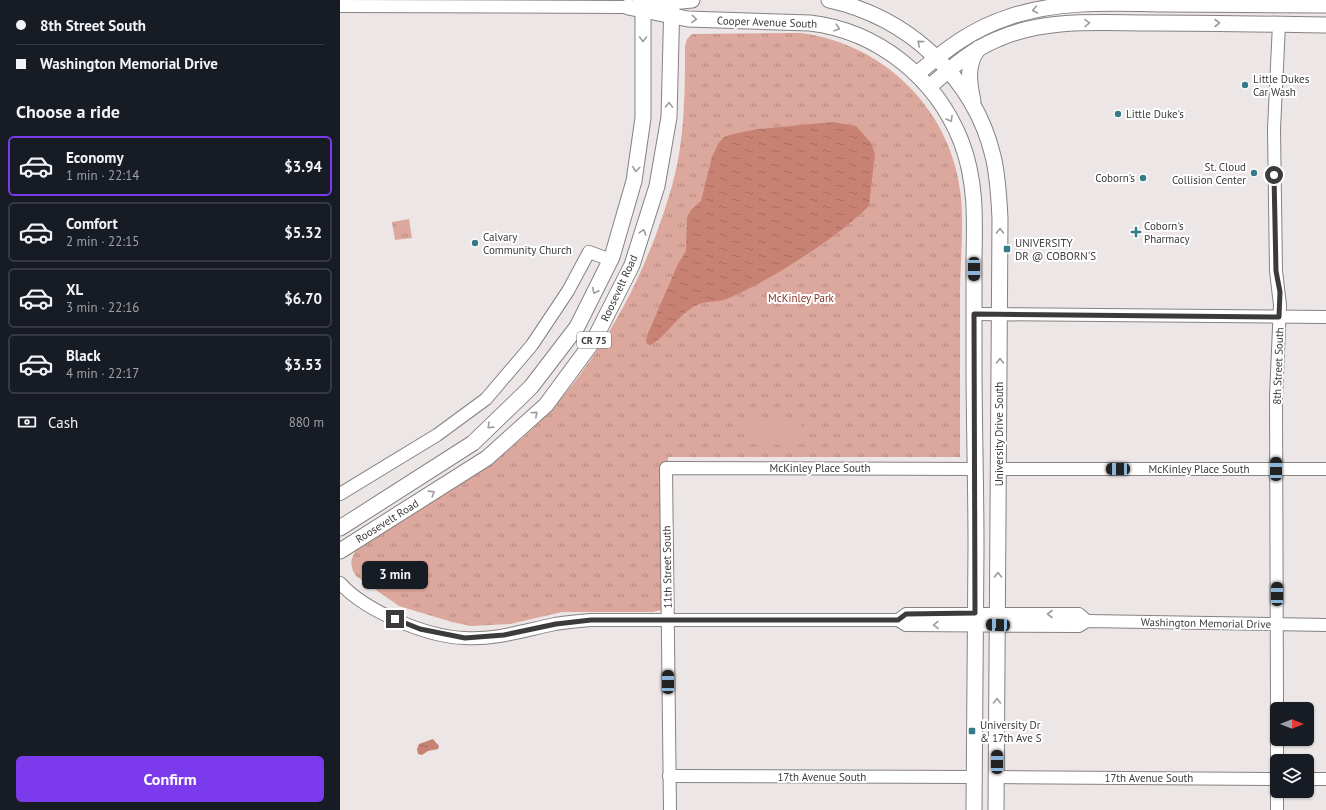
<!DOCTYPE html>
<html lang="en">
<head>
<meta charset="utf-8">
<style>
  :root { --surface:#171b24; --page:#242831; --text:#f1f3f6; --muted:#9ea1a6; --line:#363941; --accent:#7c3aed }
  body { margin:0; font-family:"PT Sans",sans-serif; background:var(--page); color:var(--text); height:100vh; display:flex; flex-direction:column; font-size:15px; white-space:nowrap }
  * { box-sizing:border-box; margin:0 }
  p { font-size:13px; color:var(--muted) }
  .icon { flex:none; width:22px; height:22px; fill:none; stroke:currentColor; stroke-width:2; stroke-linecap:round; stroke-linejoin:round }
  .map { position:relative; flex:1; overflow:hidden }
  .sheet { display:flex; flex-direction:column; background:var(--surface); width:340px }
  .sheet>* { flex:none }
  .guide { display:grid; align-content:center; height:88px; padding:0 16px; background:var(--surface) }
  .needle { width:26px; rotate:90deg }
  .buttons { position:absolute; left:930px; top:702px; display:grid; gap:8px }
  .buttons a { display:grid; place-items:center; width:44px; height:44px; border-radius:6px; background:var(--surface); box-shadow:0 1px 3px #0004; font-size:20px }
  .end { position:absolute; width:18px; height:18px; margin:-9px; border:5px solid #3c3a3a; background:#fff; box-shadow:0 0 0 2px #fff }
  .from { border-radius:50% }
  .bubble { position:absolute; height:28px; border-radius:6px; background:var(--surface); box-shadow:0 1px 3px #0004; font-size:13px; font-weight:800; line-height:28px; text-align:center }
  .car { position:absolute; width:12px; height:24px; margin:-12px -6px; border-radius:5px; box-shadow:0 0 3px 1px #0007; background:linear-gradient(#222 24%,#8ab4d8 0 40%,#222 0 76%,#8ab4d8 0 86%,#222 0) }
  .guide b { display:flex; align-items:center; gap:14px; height:38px; font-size:15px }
  .guide b+b { border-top:1px solid var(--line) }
  .guide i { width:10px; height:10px; background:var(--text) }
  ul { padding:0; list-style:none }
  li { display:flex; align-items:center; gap:12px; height:60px; margin:0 8px 6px; padding:0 8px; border:2px solid var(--line); border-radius:6px }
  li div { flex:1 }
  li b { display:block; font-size:15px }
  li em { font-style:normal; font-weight:800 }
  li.current { border-color:var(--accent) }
  li>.icon { width:36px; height:36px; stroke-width:1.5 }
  h2 { padding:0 16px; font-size:18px; line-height:48px }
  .pay { display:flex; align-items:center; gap:10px; height:44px; padding:0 16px; font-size:15px }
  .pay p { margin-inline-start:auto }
  .action { display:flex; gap:8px; margin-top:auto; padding:8px 16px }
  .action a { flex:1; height:46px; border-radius:6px; background:var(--accent); color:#fff; font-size:16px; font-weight:800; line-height:46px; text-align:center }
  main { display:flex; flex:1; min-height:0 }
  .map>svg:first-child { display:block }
  .park { fill:url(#park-tufts) }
  .pitch { fill:#dca79c }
  .water { fill:url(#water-ripples) }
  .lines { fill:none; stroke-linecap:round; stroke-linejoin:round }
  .minor-casing { stroke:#868281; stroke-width:14 }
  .major-casing { stroke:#868281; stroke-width:17 }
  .minor { stroke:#fff; stroke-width:12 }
  .major { stroke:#fff; stroke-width:15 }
  .oneway { stroke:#9e9c9c }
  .route { stroke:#3c3a3a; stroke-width:5 }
  .poi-dot { fill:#357c87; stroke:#fff; stroke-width:1.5 }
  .labels { text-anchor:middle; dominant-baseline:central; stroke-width:4; stroke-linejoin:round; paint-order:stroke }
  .shield { fill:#fff; stroke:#767575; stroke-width:1 }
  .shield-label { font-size:10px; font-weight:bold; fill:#3c3a3a }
  .street-label { font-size:11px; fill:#3c3a3a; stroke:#fff }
  .poi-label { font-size:11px; fill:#3c3a3a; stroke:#fff; text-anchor:start }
  .park-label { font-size:11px; fill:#853022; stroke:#fff }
</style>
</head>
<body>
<main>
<section class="sheet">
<div class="guide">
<b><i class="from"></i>8th Street South</b>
<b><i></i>Washington Memorial Drive</b>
</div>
<h2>Choose a ride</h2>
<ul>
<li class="current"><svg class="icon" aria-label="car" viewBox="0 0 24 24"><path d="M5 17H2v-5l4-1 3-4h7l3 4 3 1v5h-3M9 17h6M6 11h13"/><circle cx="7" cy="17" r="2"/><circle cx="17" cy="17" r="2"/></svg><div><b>Economy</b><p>1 min · 22:14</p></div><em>$3.94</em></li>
<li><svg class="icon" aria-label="car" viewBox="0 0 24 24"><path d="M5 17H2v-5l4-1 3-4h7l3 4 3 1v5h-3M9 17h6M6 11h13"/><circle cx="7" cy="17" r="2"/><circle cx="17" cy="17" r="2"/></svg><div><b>Comfort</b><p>2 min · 22:15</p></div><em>$5.32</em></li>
<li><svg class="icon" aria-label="car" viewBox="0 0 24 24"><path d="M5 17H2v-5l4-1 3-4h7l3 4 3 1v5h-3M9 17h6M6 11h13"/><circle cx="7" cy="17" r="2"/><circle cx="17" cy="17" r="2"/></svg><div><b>XL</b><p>3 min · 22:16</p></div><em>$6.70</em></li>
<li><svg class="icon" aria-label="car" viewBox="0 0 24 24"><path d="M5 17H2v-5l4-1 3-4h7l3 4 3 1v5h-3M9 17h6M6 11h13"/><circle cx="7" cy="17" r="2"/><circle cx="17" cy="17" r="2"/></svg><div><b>Black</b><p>4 min · 22:17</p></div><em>$3.53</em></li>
</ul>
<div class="pay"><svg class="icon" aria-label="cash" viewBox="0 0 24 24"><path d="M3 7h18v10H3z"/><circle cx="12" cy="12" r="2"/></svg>Cash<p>880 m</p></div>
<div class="action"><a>Confirm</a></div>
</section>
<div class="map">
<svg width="986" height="810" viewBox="0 0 986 810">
  <defs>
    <pattern id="park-tufts" width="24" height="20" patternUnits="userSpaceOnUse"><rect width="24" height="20" fill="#dca79c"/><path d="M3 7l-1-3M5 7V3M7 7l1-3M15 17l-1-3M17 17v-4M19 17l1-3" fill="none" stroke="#b48980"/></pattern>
    <pattern id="water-ripples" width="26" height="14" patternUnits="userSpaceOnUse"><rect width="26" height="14" fill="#c88274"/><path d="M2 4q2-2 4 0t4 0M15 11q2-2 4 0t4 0" fill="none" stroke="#a46b60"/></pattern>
  </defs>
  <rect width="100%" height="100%" fill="#ece7e6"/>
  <!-- park -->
  <g class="park">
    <path d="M460,33C544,43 613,111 621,197C624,229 620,263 620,296C620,350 620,403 620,457H328L324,606L321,610L313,612H222L170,624L131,626L112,622L59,606L16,576C8,564 11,556 20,545C49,527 77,509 106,491C129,477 152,464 172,447C251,381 306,281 333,182C345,138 345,91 345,46L347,39L352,34Z"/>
    <polygon points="69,219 72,238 55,240 52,222"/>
  </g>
  <!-- pitch -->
  <polygon class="pitch" points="406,417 461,418 461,445 406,444"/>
  <!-- water -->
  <g class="water">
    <path d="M493,122L516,126L531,143L535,154L529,206C494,240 434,278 389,298C378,303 367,300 357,305C338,314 327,336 311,345L307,344L306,339L309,331L338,264L346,251L347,217L351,210L361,201L372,157L378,144L384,137L393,134L418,129Z"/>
    <polygon points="93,739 99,746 98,749 88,751 82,755 78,754 77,749 79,744"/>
  </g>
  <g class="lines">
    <defs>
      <g id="minor">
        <polyline points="0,6 288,7"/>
        <polyline points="634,314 986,317"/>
        <polyline points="659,469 986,469"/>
        <polyline points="0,494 97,435 146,399 192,345 228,291 249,252 271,260"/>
        <path d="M0,583C25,611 87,637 125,638C156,640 185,630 215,624C227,622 239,621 251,620H558L566,625L739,626L747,621L986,625"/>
        <polyline points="558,620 566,614 739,614 747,621"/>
        <polyline points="937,709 936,396 940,305 936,271 934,129 939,24"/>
        <polyline points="937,739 937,761"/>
        <polyline points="329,776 634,777"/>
        <polyline points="657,777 937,779"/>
        <polyline points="967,779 986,779"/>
        <polyline points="937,791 937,810"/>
        <polyline points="330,810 326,468 634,469"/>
      </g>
      <g id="major">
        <path d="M489,0C567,17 634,77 653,156C658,176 659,198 660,219L656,810"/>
        <polyline points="299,5 352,0"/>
        <path d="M288,7L348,19L470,23C538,31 596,78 621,141C636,179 635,218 634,258C634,292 634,325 634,359C634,422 636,484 636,547C636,635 634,722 634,810"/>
        <path d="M577,74C606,49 632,29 669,17C719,0 773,3 825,4C879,4 932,5 986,5"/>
        <path d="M589,87C611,68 631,50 658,39C705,18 760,23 810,23C869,23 927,24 986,25"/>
        <path d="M633,101C629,83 626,63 639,48"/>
        <polyline points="0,528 133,443 191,387 237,327 272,257 294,181 303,118 303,1"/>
        <polyline points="0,551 147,458 206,405 254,340 292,265 317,186 329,117 332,0"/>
      </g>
    </defs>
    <!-- minor casing -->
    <use href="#minor" class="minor-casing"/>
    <!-- major casing -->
    <use href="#major" class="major-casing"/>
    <!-- minor -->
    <use href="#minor" class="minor"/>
    <!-- major -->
    <use href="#major" class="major"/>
  </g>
  <!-- one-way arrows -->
  <defs><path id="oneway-chevron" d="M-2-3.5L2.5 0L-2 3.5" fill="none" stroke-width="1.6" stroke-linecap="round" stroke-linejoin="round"/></defs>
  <g class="oneway">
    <use href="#oneway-chevron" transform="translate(695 10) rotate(169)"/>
    <use href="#oneway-chevron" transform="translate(354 19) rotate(5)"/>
    <use href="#oneway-chevron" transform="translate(747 23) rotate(-1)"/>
    <use href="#oneway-chevron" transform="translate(877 23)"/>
    <use href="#oneway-chevron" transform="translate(497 28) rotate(17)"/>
    <use href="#oneway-chevron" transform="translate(303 39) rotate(90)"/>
    <use href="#oneway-chevron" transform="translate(580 43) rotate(-140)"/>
    <use href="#oneway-chevron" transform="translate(329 105) rotate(-89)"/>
    <use href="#oneway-chevron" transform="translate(610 119) rotate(61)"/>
    <use href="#oneway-chevron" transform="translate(296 169) rotate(97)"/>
    <use href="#oneway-chevron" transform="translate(660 231) rotate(-90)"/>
    <use href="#oneway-chevron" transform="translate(303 232) rotate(-73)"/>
    <use href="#oneway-chevron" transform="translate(255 291) rotate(117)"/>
    <use href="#oneway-chevron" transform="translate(660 361) rotate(-90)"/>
    <use href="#oneway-chevron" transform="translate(195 414) rotate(-42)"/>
    <use href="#oneway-chevron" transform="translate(150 426) rotate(136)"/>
    <use href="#oneway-chevron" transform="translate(92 493) rotate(-32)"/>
    <use href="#oneway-chevron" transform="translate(658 575) rotate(-90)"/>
    <use href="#oneway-chevron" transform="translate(710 614) rotate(180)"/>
    <use href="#oneway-chevron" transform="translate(596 625) rotate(179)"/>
    <use href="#oneway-chevron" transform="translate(657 701) rotate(-90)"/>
  </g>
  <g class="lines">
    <!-- route -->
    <polyline class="route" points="55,619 80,629 125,638 164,635 216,624 251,620 558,620 566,614 635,613 634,314 939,317 940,292 936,271 934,175"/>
  </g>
  <!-- markers -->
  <g class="poi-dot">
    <circle cx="905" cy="85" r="4"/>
    <circle cx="778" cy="114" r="4"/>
    <circle cx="914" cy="173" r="4"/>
    <circle cx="803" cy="178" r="4"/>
    <path d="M794 226h4v4h4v4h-4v4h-4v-4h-4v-4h4z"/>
    <circle cx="135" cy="243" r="4"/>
    <rect x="663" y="245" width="8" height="8" rx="2"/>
    <rect x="628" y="727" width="8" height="8" rx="2"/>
  </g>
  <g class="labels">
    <!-- shield labels -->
    <rect class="shield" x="237" y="332" width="34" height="16" rx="3"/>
    <g class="shield-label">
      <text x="254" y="340">CR 75</text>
    </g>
    <!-- street labels -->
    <g class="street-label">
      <text transform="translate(427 22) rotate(2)">Cooper Avenue South</text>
      <text transform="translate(279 288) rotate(-65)">Roosevelt Road</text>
      <text transform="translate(938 366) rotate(-88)">8th Street South</text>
      <text transform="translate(659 434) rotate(-90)">University Drive South</text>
      <text x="480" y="468">McKinley Place South</text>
      <text x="859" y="469">McKinley Place South</text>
      <text transform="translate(47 521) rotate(-32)">Roosevelt Road</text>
      <text transform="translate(327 567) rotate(-91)">11th Street South</text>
      <text transform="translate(866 623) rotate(1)">Washington Memorial Drive</text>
      <text x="482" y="777">17th Avenue South</text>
      <text x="809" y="778">17th Avenue South</text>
    </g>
    <!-- poi labels -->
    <g class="poi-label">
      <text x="913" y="79">Little Dukes<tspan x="913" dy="13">Car Wash</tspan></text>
      <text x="786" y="114">Little Duke's</text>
      <text x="906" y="167" text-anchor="end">St. Cloud<tspan x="906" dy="13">Collision Center</tspan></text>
      <text x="795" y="178" text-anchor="end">Coborn's</text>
      <text x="804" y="226">Coborn's<tspan x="804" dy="13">Pharmacy</tspan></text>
      <text x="143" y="237">Calvary<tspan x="143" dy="13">Community Church</tspan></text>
      <text x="675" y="243">UNIVERSITY<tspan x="675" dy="13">DR @ COBORN'S</tspan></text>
      <text x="640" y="725">University Dr<tspan x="640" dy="13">&amp; 17th Ave S</tspan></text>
    </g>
    <!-- park labels -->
    <g class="park-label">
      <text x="461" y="298">McKinley Park</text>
    </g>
  </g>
</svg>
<div class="buttons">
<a><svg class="needle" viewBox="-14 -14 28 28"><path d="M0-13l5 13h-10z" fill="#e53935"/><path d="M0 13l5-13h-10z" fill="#9ea1a6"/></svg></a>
<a><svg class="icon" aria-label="layers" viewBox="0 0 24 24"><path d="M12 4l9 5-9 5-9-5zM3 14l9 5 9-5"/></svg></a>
</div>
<i class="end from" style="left:934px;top:175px"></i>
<i class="end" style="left:55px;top:619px"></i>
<div class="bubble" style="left:22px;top:561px;width:66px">3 min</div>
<i class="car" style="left:634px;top:269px;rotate:180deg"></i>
<i class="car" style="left:778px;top:469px;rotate:270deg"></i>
<i class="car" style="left:936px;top:469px;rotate:0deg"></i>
<i class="car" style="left:937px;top:594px;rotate:0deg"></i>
<i class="car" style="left:658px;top:625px;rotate:272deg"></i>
<i class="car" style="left:328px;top:682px;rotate:0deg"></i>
<i class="car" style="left:657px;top:762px;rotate:0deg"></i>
</div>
</main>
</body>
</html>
